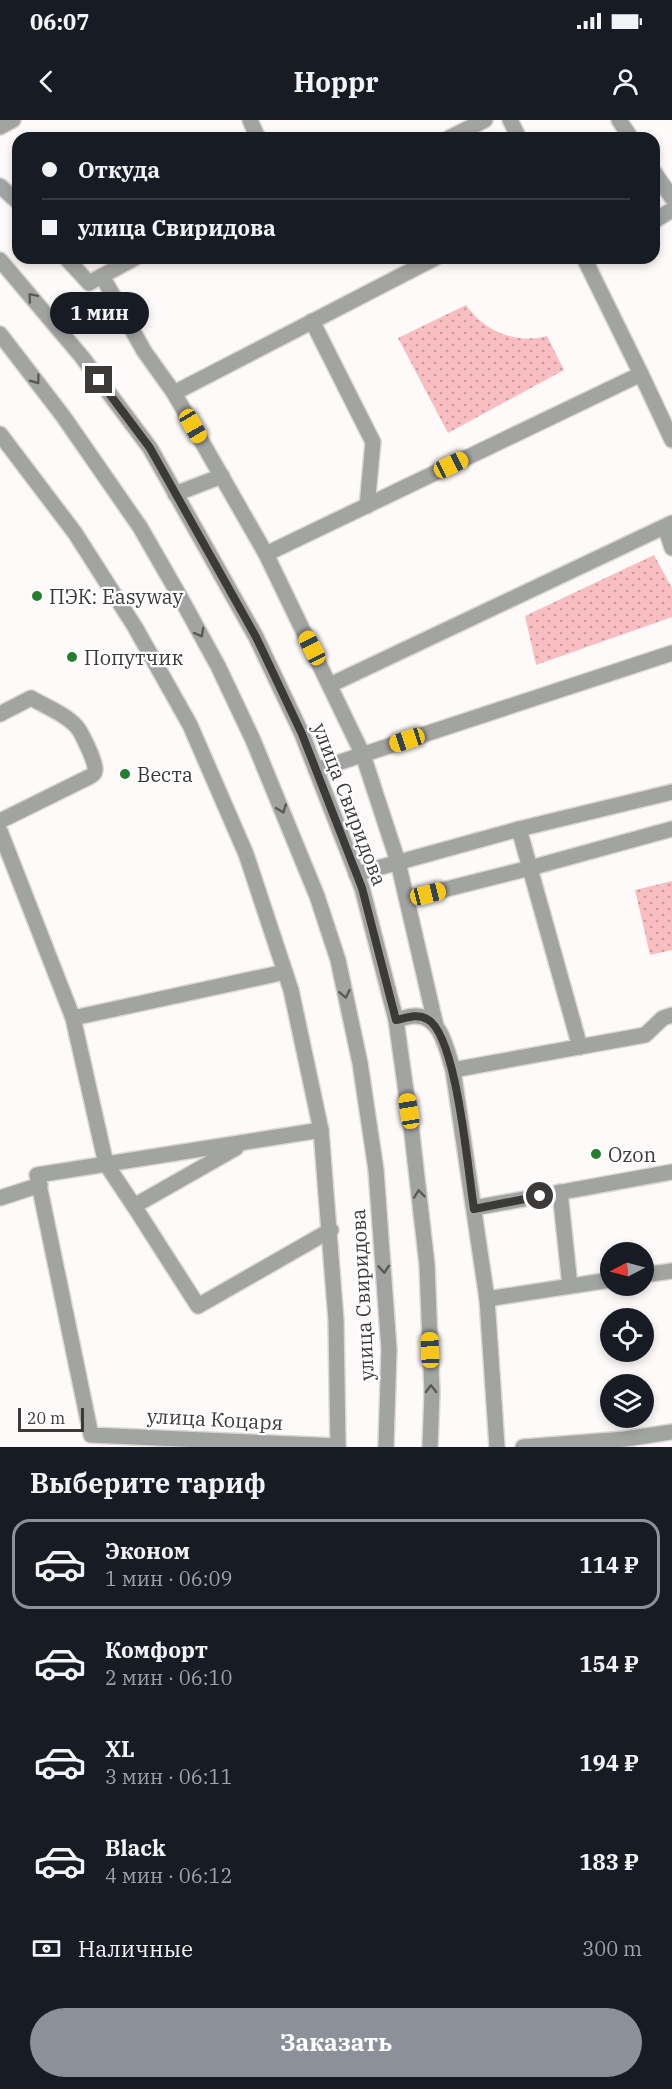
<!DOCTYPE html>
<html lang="ru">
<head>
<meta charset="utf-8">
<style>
  :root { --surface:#171b24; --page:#242831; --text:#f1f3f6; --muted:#9ea1a6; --line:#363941; --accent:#8c9099 }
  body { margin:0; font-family:"IBM Plex Serif",serif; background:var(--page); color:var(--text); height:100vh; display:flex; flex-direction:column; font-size:22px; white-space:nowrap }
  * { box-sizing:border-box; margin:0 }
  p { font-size:20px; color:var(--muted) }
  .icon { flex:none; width:33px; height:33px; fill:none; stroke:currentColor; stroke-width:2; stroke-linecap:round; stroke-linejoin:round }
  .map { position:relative; height:1327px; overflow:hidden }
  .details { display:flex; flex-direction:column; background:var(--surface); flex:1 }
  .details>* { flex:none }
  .guide { position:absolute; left:12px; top:12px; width:648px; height:132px; border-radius:18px; box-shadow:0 3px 9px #0003; display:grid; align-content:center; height:132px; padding:0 30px; background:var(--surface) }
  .needle { width:39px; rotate:264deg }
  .tools { position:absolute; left:600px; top:1122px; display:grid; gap:12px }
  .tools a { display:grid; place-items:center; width:54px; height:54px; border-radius:50%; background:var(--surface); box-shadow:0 3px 9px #0003; font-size:30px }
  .scale { position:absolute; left:18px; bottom:15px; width:66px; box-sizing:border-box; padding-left:6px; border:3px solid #3c3939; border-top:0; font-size:16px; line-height:21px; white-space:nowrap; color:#3c3939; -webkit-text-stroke:4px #fff; paint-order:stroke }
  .end { position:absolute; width:27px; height:27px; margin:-14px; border:8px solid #3c3939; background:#fff; box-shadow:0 0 0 3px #fff }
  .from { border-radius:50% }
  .bubble { position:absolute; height:42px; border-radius:21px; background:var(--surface); box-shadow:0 3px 9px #0003; font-size:20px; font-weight:700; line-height:42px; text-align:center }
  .car { position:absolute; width:18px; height:36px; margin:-18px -9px; border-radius:8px; box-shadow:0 0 4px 2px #0007; background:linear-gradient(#f5c518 24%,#345 0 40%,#f5c518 0 76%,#345 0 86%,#f5c518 0) }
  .guide b { display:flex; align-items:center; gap:21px; height:57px; font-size:22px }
  .guide b+b { border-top:2px solid var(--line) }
  .guide i { width:15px; height:15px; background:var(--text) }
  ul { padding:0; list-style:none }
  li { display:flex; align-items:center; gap:18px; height:90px; margin:0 12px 9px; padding:0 18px; border:3px solid transparent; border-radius:18px }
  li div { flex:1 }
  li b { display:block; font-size:22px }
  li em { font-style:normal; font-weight:700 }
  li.current { border-color:var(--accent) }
  li>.icon { width:54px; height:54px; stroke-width:1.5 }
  h2 { padding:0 30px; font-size:27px; line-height:72px }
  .pay { display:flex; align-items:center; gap:15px; height:66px; padding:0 30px; font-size:22px }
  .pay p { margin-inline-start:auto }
  .cta { display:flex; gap:12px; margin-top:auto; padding:12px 30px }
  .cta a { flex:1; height:69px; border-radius:36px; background:var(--accent); color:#fff; font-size:24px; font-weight:700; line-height:69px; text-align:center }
  .status { display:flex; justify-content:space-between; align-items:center; height:42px; padding:0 30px; background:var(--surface); direction:ltr }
  .status svg { height:16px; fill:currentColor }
  header { display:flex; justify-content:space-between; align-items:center; height:78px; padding:0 30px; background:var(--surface); font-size:27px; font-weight:700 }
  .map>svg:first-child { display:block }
  .park { fill:url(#park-dots) }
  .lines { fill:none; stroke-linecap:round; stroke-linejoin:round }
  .minor-casing { stroke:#dbd7d7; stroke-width:18 }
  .minor { stroke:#a2a4a2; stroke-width:15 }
  .oneway { stroke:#5b5958 }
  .route { stroke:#3c3939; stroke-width:8 }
  .poi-dot { fill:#247e2d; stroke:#fff; stroke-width:2 }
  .labels { text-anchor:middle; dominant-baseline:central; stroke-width:4.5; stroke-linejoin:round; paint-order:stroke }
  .poi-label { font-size:20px; fill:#3c3939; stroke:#fff; text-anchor:start }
  .street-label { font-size:20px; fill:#3c3939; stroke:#fff }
</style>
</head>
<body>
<div class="status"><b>06:07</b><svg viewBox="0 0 49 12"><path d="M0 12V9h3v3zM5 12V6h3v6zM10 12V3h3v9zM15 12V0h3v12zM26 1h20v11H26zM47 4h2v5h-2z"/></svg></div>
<header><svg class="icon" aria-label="back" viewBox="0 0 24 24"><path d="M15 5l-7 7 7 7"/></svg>Hoppr<svg class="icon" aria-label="person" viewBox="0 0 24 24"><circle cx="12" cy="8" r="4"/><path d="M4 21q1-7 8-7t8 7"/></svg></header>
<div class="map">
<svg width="672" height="1327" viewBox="0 0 672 1327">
  <defs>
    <pattern id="park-dots" width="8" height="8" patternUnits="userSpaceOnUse" patternTransform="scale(1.5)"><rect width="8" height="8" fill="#f8bec1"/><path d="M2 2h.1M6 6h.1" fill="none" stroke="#ca9b9e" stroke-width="1.8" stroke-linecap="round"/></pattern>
  </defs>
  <rect width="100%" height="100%" fill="#fefafa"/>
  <!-- park -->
  <g class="park">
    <path d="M466,185C471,191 476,198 483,203C500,217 526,222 547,216L564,250L448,313L398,218Z"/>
    <polygon points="654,435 672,468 672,497 536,545 525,496"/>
    <polygon points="672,761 672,830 650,835 635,770"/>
  </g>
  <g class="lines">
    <defs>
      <g id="minor">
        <polyline points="250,0 258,18"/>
        <polyline points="510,0 519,18"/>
        <polyline points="619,0 631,18"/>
        <polyline points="0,7 13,0"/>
        <polyline points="449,18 485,0"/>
        <polyline points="654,52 672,78"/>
        <polyline points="0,66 18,82"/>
        <polyline points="654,101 672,90"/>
        <polyline points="66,138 89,163 135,138"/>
        <polyline points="584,138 641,254"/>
        <polyline points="0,140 82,237 150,328 256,517 302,614 362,768 396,900 412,1014 427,1145 432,1272 430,1327"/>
        <polyline points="102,156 144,231 174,273 266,434 363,635 398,742 436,906"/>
        <polyline points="312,201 373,322 367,386"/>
        <polyline points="0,214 63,296 140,407 179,475 218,546 253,620 317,776 338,840 360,943 376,1050 389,1229 386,1327"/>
        <polyline points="174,273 435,138"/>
        <polyline points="0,314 75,413 135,507 190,605 246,734 291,870 321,1010 336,1200 338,1327"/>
        <polyline points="175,374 222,356"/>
        <polyline points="665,407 672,428"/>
        <polyline points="266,434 641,254 672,320"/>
        <polyline points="330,565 672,403"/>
        <path d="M0,594L31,578C45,586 65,594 76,606C81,611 96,642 95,650C95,655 89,657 85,659L0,701"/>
        <polyline points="316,650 672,533"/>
        <polyline points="519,709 580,927"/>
        <polyline points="0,711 73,898 106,1044 134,1086"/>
        <polyline points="356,754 519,709 672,672"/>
        <polyline points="407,779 530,748 672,709"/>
        <polyline points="73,898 285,852"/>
        <path d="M396,900C402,899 408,896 414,896C441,894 447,931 453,950L487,1179L497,1327"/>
        <polyline points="453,950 645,915 663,898 672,895"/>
        <polyline points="321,1010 37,1055 91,1315 338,1326"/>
        <polyline points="236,1028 134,1086 198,1186 331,1110"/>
        <polyline points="560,1072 570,1166"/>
        <polyline points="0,1078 40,1065"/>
        <polyline points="474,1088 672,1052"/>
        <polyline points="644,1155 672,1151"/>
        <polyline points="487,1179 610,1160"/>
        <polyline points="523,1327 625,1319 672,1312"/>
      </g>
    </defs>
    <!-- minor casing -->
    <use href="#minor" class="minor-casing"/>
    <!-- minor -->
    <use href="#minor" class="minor"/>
  </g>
  <!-- one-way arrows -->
  <defs><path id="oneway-chevron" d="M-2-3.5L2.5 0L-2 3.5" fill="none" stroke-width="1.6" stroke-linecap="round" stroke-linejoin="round" transform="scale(1.5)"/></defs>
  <g class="oneway">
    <use href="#oneway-chevron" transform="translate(32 177) rotate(-130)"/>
    <use href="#oneway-chevron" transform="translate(36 260) rotate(53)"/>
    <use href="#oneway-chevron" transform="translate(200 513) rotate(61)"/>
    <use href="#oneway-chevron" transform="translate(282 689) rotate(70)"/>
    <use href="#oneway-chevron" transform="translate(345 874) rotate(78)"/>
    <use href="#oneway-chevron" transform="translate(419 1074) rotate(-96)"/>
    <use href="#oneway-chevron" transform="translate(384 1149) rotate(86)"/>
    <use href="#oneway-chevron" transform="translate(431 1269) rotate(-91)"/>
  </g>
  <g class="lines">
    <!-- route -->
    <path class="route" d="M99,260L150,328L256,517L302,614L362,768L396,900C406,898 417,893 427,899C457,914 468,1053 474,1089L540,1076"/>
  </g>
  <!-- markers -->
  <g class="poi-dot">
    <circle cx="37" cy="476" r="6"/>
    <circle cx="72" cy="537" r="6"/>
    <circle cx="125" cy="654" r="6"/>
    <circle cx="596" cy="1034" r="6"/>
  </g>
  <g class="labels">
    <!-- poi labels -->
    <g class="poi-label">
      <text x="49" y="476">ПЭК: Easyway</text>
      <text x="84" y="537">Попутчик</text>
      <text x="137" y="654">Веста</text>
      <text x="608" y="1034">Ozon</text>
    </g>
    <!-- street labels -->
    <g class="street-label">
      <text transform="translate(350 684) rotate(69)">улица Свиридова</text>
      <text transform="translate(362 1175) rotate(-93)">улица Свиридова</text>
      <text transform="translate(215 1299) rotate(3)">улица Коцаря</text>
    </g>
  </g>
</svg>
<div class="tools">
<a><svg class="needle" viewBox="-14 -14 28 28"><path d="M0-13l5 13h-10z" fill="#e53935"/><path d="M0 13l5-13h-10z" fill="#9ea1a6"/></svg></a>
<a><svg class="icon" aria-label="locate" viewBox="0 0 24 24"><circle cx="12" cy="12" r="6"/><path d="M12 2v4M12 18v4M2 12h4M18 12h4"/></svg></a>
<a><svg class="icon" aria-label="layers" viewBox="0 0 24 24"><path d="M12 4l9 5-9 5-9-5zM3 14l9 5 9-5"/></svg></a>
</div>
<div class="scale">20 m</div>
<i class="end from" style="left:540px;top:1076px"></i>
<i class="end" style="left:99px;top:260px"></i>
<div class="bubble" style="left:50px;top:172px;width:99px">1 мин</div>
<i class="car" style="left:193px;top:306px;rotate:150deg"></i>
<i class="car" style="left:451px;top:345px;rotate:64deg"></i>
<i class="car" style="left:312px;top:528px;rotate:333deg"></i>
<i class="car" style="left:407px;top:620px;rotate:252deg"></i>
<i class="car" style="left:428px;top:774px;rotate:76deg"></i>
<i class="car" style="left:409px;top:991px;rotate:351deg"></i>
<i class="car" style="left:430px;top:1230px;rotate:358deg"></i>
<div class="guide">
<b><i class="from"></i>Откуда</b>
<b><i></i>улица Свиридова</b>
</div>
</div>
<section class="details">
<h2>Выберите тариф</h2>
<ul>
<li class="current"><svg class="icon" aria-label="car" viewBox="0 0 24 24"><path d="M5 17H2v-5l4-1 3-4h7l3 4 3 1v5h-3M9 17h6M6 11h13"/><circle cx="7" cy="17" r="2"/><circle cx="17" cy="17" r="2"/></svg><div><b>Эконом</b><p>1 мин · 06:09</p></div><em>114 ₽</em></li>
<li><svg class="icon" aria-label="car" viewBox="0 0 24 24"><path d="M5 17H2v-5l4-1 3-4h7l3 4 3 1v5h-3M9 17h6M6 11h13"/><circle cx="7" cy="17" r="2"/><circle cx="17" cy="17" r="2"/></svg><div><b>Комфорт</b><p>2 мин · 06:10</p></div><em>154 ₽</em></li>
<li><svg class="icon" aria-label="car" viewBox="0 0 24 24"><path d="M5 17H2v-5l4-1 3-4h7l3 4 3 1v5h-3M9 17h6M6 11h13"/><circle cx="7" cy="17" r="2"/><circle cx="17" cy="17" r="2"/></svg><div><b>XL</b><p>3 мин · 06:11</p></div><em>194 ₽</em></li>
<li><svg class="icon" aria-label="car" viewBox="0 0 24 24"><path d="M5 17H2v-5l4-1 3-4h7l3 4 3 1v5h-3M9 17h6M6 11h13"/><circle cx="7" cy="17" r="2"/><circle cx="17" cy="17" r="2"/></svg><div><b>Black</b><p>4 мин · 06:12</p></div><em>183 ₽</em></li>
</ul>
<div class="pay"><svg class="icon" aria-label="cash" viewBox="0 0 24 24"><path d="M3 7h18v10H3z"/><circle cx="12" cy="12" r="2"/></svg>Наличные<p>300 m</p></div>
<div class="cta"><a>Заказать</a></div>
</section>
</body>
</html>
